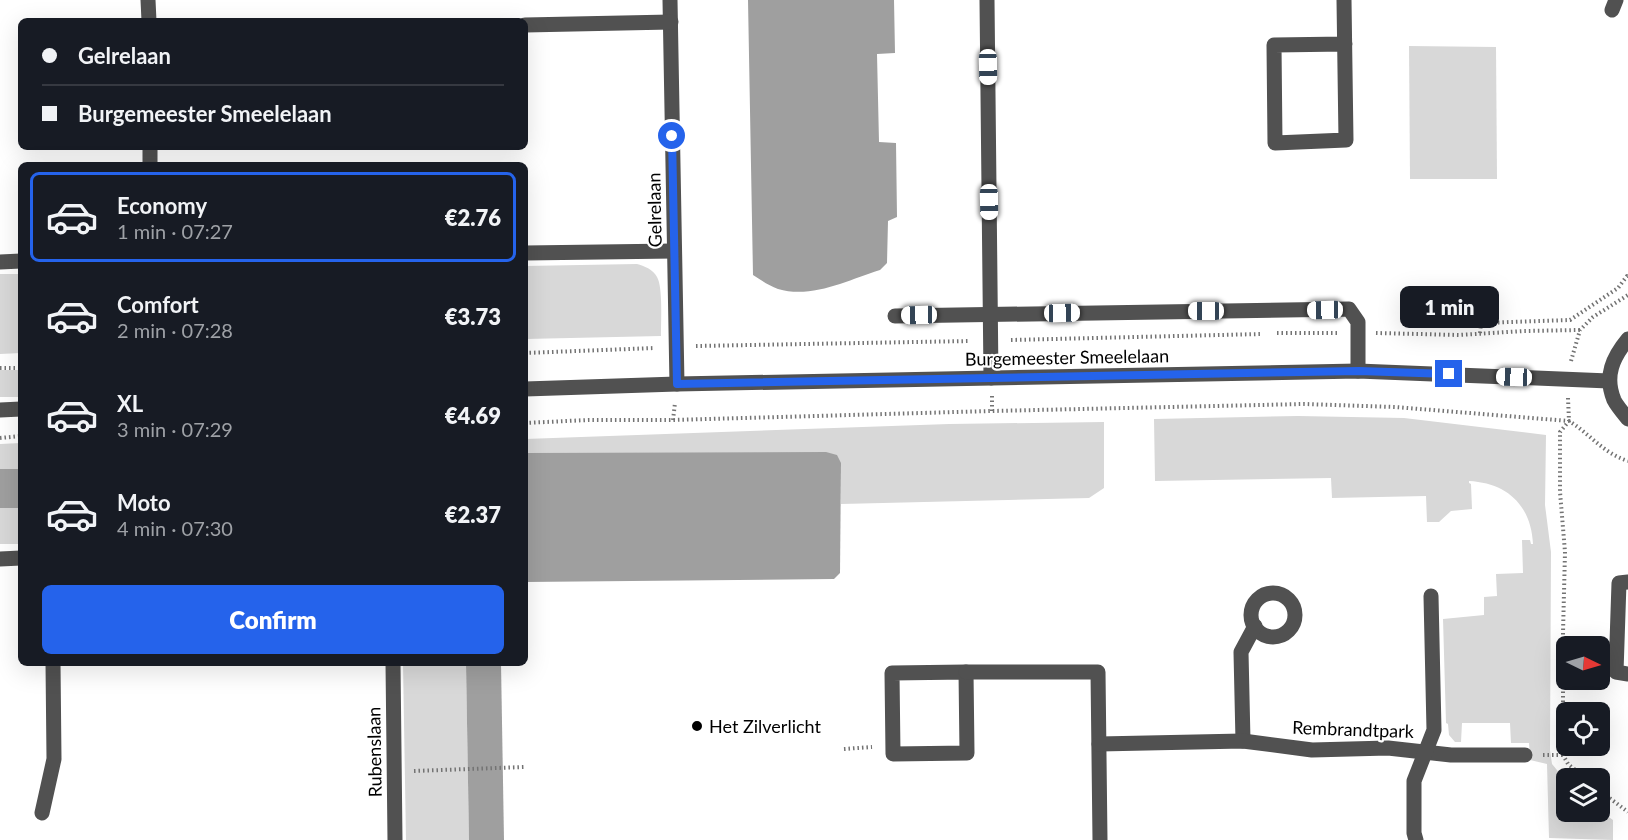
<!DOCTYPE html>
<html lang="en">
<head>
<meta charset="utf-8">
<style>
  :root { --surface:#171b24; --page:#20242c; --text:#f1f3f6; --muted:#9ea1a6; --line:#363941; --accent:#2563eb }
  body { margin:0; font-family:Lato,sans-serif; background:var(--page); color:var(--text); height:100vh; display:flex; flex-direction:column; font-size:22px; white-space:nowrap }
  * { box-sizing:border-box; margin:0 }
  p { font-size:20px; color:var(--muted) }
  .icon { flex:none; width:33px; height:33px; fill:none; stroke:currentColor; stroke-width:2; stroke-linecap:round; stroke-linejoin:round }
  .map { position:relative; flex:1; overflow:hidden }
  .sheet { position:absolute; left:18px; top:162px; width:510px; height:504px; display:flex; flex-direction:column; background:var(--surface); border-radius:9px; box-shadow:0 6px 24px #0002 }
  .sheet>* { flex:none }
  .banner { position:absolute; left:18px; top:18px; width:510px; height:132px; border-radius:9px; box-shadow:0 6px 24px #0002; display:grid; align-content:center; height:132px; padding:0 24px; background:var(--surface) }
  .needle { width:39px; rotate:95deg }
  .controls { position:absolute; left:1556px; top:636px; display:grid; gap:12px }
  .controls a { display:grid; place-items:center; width:54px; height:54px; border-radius:9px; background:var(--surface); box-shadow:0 6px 24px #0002; font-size:30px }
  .end { position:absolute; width:27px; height:27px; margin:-14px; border:8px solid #2563eb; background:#fff; box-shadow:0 0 0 3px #fff }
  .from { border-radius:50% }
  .bubble { position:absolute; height:42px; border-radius:9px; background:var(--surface); box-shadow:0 6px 24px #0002; font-size:20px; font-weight:800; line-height:42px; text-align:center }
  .car { position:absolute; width:18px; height:36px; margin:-18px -9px; border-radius:8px; box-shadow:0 0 4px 2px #0007; background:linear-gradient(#fff 24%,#345 0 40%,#fff 0 76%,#345 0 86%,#fff 0) }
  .banner b { display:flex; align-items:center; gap:21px; height:57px; font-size:22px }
  .banner b+b { border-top:2px solid var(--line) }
  .banner i { width:15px; height:15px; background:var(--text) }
  ul { padding:10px 0 0; list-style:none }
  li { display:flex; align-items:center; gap:18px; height:90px; margin:0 12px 9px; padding:0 12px; border:3px solid transparent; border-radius:9px }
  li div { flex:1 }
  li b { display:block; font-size:22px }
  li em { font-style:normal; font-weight:800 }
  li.selected { border-color:var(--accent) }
  li>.icon { width:54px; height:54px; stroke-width:1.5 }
  .button { display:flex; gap:12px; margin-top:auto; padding:12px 24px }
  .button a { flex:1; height:69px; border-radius:9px; background:var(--accent); color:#fff; font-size:24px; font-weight:800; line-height:69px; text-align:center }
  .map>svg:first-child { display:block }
  .green { fill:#d8d8d8 }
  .water { fill:#9f9f9f }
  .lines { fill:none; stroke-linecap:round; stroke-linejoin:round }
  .path { stroke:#737373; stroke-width:4; stroke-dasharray:1.5 3; stroke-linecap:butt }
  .minor { stroke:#515151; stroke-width:15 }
  .route { stroke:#2563eb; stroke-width:8 }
  .poi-dot { fill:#000; stroke:#fff; stroke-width:2 }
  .labels { text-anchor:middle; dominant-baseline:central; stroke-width:4.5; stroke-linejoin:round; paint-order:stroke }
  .street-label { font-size:18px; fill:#000; stroke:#fff }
  .poi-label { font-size:18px; fill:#000; stroke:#fff; text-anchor:start }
</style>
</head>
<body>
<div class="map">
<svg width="1628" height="840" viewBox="0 0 1628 840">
  <rect width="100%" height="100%" fill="#fff"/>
  <!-- green -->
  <g class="green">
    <polygon points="1409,46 1496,47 1497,179 1410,179"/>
    <path d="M637,264C644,266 653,269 657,277C663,287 661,323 661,336L525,339V266Z"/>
    <polygon points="0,274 21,274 21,353 0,354"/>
    <rect x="0" y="370" width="21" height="27"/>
    <path d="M1298,416L1404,418L1546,435L1545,505L1551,552L1550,750L1552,764L1566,781V812H1599V810L1613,820V840L1549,838L1547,764L1530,760L1529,743H1511L1510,723H1462L1461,742H1455L1449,735L1448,724L1446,723L1443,619L1484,615V597L1497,596L1496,574L1523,573L1522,540H1530L1531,544H1533C1531,505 1507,483 1469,481V483L1471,484L1472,509L1451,511L1439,522H1427L1426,496L1332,498L1331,478L1155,481L1154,419Z"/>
    <polygon points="1104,422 1104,488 1089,498 841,504 841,463 525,453 525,439 949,424"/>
    <polygon points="21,443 21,469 0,469 0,444"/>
    <rect x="0" y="508" width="21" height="36"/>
    <polygon points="403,663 466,663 469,840 406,840"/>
  </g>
  <!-- water -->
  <g class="water">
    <path d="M748,0H894L895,53L877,54L879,142L896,143L897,217L888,221L887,263L880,270C848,280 812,299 778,289C769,286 761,280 753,275Z"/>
    <polygon points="826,452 837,455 841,463 840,573 834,579 525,582 525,453"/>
    <rect x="0" y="469" width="21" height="39"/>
    <polygon points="466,663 501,663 504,840 469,840"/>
  </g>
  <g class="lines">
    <!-- path -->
    <g class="path">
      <polyline points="1277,333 1339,333"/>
      <polyline points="1376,333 1459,335 1524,331 1580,330"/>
      <polyline points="1480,333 1481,323 1570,320 1618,288 1627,276 1628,276"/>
      <polyline points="1011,340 1261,334"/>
      <polyline points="696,346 970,341"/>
      <polyline points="525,353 655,348"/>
      <polyline points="1571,361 1580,330 1593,317 1628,295"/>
      <polyline points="0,368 21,368"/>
      <polyline points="992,396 992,411"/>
      <polyline points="1568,398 1569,421 1560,432 1560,492 1565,552 1563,633 1563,755 1568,764 1585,778"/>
      <polyline points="673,420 675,403"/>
      <path d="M525,423L588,420H673L992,411L1304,404L1395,407L1569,421C1590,434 1603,453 1628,461"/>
      <polyline points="0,438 21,436"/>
      <polyline points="844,749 872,747"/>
      <polyline points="1543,755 1563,755"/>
      <polyline points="414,771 524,767"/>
      <polyline points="1599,790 1628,812"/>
    </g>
    <!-- minor -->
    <g class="minor">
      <polyline points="148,0 149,21"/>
      <polyline points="670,0 677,384"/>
      <polyline points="987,0 991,378"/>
      <polyline points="1344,0 1346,140 1275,143 1274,45 1345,44"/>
      <polyline points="1612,10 1616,0"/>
      <polyline points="525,25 671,22"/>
      <polyline points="150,147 150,165"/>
      <polyline points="525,253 674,251"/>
      <polyline points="0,262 21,261"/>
      <polyline points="895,316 1349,309 1358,322 1358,371"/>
      <path d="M1628,339C1613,357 1604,376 1614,400C1617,406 1623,413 1628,419"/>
      <polyline points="525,389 677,384 1358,371 1609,381"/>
      <polyline points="0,410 21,409"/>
      <polyline points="0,559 21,558"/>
      <polyline points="1628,582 1619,583 1616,672 1628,674"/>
      <circle cx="1273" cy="615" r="22"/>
      <polyline points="393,663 395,840"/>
      <polygon points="966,672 967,753 893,754 892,673"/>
      <polyline points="966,672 1098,672 1100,840"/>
      <polyline points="1243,741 1241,652 1255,626"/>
      <polyline points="1099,744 1243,741 1312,750 1388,748 1451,755 1525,755"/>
      <polyline points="42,813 54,759 53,663"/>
      <polyline points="1416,840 1414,833 1414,781 1434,730 1431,596"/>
    </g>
  </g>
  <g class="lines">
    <!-- route -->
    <polyline class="route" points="672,136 677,384 1301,372 1359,371 1449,374"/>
  </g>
  <!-- markers -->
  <circle class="poi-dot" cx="697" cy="726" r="6"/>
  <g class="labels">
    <!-- street labels -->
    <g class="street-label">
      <text transform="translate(654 210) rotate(-91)">Gelrelaan</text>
      <text transform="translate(1067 357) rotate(-1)">Burgemeester Smeelelaan</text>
      <text transform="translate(1353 729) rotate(2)">Rembrandtpark</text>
      <text transform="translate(374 752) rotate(-91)">Rubenslaan</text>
    </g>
    <!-- poi labels -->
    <g class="poi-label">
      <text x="709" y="726">Het Zilverlicht</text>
    </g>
  </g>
</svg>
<div class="controls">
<a><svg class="needle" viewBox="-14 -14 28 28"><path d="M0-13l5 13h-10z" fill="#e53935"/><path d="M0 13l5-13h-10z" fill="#9ea1a6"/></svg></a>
<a><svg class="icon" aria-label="locate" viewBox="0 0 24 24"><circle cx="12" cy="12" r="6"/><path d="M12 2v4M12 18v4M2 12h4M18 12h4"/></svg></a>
<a><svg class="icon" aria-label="layers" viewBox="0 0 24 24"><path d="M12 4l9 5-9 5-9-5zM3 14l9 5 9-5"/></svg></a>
</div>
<i class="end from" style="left:672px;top:136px"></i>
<i class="end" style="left:1449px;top:374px"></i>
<div class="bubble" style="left:1400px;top:286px;width:99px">1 min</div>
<i class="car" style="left:988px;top:67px;rotate:179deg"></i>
<i class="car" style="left:989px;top:202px;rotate:179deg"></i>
<i class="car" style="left:1325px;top:310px;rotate:269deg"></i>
<i class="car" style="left:1206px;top:311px;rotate:270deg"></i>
<i class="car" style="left:1062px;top:313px;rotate:89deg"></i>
<i class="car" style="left:919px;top:315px;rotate:269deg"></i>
<i class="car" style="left:1514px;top:377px;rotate:272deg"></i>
<div class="banner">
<b><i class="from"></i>Gelrelaan</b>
<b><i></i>Burgemeester Smeelelaan</b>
</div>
<section class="sheet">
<ul>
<li class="selected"><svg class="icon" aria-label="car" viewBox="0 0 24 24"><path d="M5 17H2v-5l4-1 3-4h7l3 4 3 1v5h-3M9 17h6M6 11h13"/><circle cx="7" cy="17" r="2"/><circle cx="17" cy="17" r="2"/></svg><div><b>Economy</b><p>1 min · 07:27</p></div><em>€2.76</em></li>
<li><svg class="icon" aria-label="car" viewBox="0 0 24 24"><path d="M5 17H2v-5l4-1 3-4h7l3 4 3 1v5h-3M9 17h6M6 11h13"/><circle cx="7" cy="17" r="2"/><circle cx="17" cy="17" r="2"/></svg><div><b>Comfort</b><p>2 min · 07:28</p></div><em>€3.73</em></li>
<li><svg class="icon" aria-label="car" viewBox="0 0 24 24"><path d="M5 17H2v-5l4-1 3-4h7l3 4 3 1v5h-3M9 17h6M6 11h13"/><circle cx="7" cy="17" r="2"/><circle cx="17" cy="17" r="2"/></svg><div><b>XL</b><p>3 min · 07:29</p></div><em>€4.69</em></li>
<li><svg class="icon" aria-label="car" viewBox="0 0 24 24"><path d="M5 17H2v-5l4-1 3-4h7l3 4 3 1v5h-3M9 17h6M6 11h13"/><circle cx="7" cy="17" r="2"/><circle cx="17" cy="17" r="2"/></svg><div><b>Moto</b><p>4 min · 07:30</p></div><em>€2.37</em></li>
</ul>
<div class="button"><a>Confirm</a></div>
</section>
</div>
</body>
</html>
